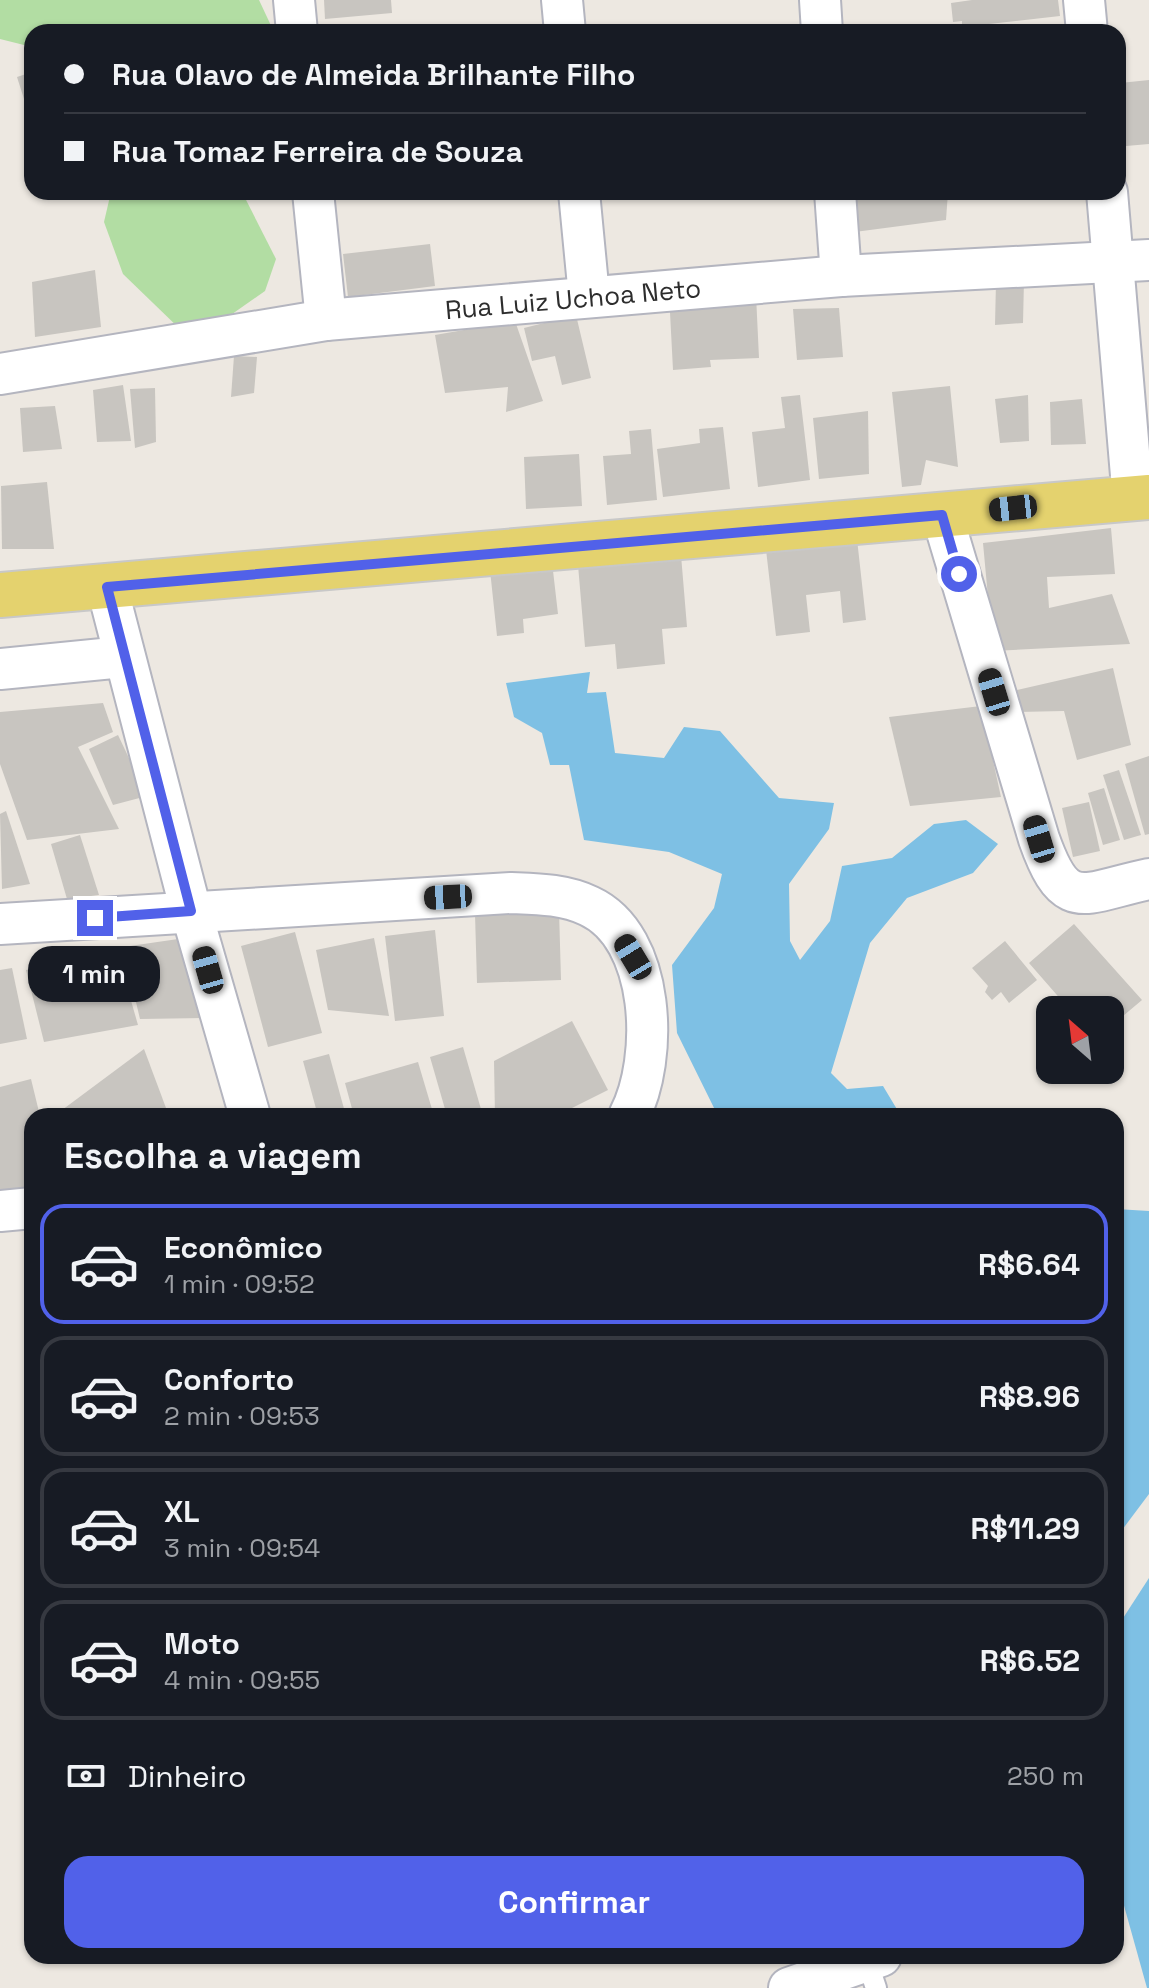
<!DOCTYPE html>
<html lang="pt">
<head>
<meta charset="utf-8">
<style>
  :root { --surface:#171b24; --page:#242831; --text:#f1f3f6; --muted:#9ea1a6; --line:#363941; --accent:#5161e9 }
  body { margin:0; font-family:"Space Grotesk",sans-serif; background:var(--page); color:var(--text); height:100vh; display:flex; flex-direction:column; font-size:30px; white-space:nowrap }
  * { box-sizing:border-box; margin:0 }
  p { font-size:26px; color:var(--muted) }
  .icon { flex:none; width:44px; height:44px; fill:none; stroke:currentColor; stroke-width:2; stroke-linecap:round; stroke-linejoin:round }
  .map { position:relative; flex:1; overflow:hidden }
  .panel { position:absolute; left:24px; top:1108px; width:1100px; height:856px; display:flex; flex-direction:column; background:var(--surface); border-radius:24px; box-shadow:0 2px 6px #0004 }
  .panel>* { flex:none }
  .top-card { position:absolute; left:24px; top:24px; width:1102px; height:176px; border-radius:24px; box-shadow:0 2px 6px #0004; display:grid; align-content:center; height:176px; padding:0 40px; background:var(--surface) }
  .needle { width:52px; rotate:332deg }
  .fabs { position:absolute; left:1036px; top:996px; display:grid; gap:16px }
  .fabs a { display:grid; place-items:center; width:88px; height:88px; border-radius:16px; background:var(--surface); box-shadow:0 2px 6px #0004; font-size:40px }
  .end { position:absolute; width:36px; height:36px; margin:-18px; border:10px solid #5161e9; background:#fff; box-shadow:0 0 0 4px #fff }
  .from { border-radius:50% }
  .bubble { position:absolute; height:56px; border-radius:24px; background:var(--surface); box-shadow:0 2px 6px #0004; font-size:26px; font-weight:700; line-height:56px; text-align:center }
  .car { position:absolute; width:24px; height:48px; margin:-24px -12px; border-radius:10px; box-shadow:0 0 6px 2px #0007; background:linear-gradient(#222 24%,#8ab4d8 0 40%,#222 0 76%,#8ab4d8 0 86%,#222 0) }
  .top-card b { display:flex; align-items:center; gap:28px; height:76px; font-size:30px }
  .top-card b+b { border-top:2px solid var(--line) }
  .top-card i { width:20px; height:20px; background:var(--text) }
  ul { padding:0; list-style:none }
  li { display:flex; align-items:center; gap:24px; height:120px; margin:0 16px 12px; padding:0 24px; border:4px solid var(--line); border-radius:24px }
  li div { flex:1 }
  li b { display:block; font-size:30px }
  li em { font-style:normal; font-weight:700 }
  li.on { border-color:var(--accent) }
  li>.icon { width:72px; height:72px; stroke-width:1.5 }
  h2 { padding:0 40px; font-size:36px; line-height:96px }
  .pay { display:flex; align-items:center; gap:20px; height:88px; padding:0 40px; font-size:30px }
  .pay p { margin-inline-start:auto }
  .primary-button { display:flex; gap:16px; margin-top:auto; padding:16px 40px }
  .primary-button a { flex:1; height:92px; border-radius:24px; background:var(--accent); color:#fff; font-size:32px; font-weight:700; line-height:92px; text-align:center }
  .map>svg:first-child { display:block }
  .green { fill:#b2dda3 }
  .water { fill:#7ec0e4 }
  .building { fill:#c8c5c0 }
  .lines { fill:none; stroke-linecap:round; stroke-linejoin:round }
  .lane-casing { stroke:#b4b5bf; stroke-width:24 }
  .street-casing { stroke:#b4b5bf; stroke-width:44 }
  .primary-casing { stroke:#c8c8c8; stroke-width:48 }
  .lane { stroke:#fff; stroke-width:20 }
  .street { stroke:#fff; stroke-width:40 }
  .primary { stroke:#e4d26e; stroke-width:44 }
  .route { stroke:#5161e9; stroke-width:10 }
  .labels { text-anchor:middle; dominant-baseline:central; stroke-width:6; stroke-linejoin:round; paint-order:stroke }
  .street-label { font-size:26px; fill:#2d2d2d; stroke:#fff }
</style>
</head>
<body>
<div class="map">
<svg width="1149" height="1988" viewBox="0 0 1149 1988">
  <rect width="100%" height="100%" fill="#ede8e1"/>
  <!-- green -->
  <g class="green">
    <polygon points="0,0 259,0 274,32 32,32 32,47 0,39"/>
    <polygon points="111,192 242,192 276,259 265,291 225,319 183,332 123,274 104,222"/>
  </g>
  <!-- water -->
  <g class="water">
    <polygon points="590,672 587,693 606,692 615,753 664,758 684,727 720,731 779,798 834,803 829,829 789,884 790,941 800,960 830,921 842,866 892,858 934,824 966,820 998,844 973,873 907,898 870,943 831,1073 847,1089 883,1086 901,1116 718,1116 677,1033 672,965 714,908 722,874 669,852 584,840 569,765 550,765 542,733 514,717 506,683"/>
    <polygon points="1116,1209 1149,1211 1149,1494 1116,1538"/>
    <polygon points="1149,1578 1149,1988 1147,1988 1116,1877 1116,1629"/>
  </g>
  <!-- building -->
  <g class="building">
    <polygon points="324,0 391,0 392,13 325,19"/>
    <polygon points="972,0 1058,0 1060,16 962,27 962,21 953,22 951,3"/>
    <polygon points="32,72 32,121 31,121 17,77"/>
    <polygon points="1149,80 1149,144 1126,146 1120,83"/>
    <polygon points="842,192 948,192 946,220 847,233"/>
    <polygon points="430,244 435,286 348,297 343,254"/>
    <polygon points="95,270 101,327 35,337 32,282"/>
    <polygon points="1024,280 1023,323 995,325 996,282"/>
    <polygon points="669,293 756,295 759,358 710,360 711,367 673,370"/>
    <polygon points="839,308 843,357 797,360 793,309"/>
    <polygon points="576,315 591,378 562,385 555,356 532,361 524,328"/>
    <polygon points="515,321 543,401 506,412 508,387 445,393 435,335"/>
    <polygon points="234,356 257,357 254,393 231,397"/>
    <polygon points="123,385 131,441 97,442 93,390"/>
    <polygon points="950,386 958,467 926,460 921,485 902,487 892,392"/>
    <polygon points="155,388 156,442 135,448 130,389"/>
    <polygon points="800,395 810,480 758,487 752,432 785,428 781,397"/>
    <polygon points="1028,395 1029,441 1000,443 995,399"/>
    <polygon points="1082,399 1086,444 1051,445 1050,402"/>
    <polygon points="55,406 62,449 23,452 20,408"/>
    <polygon points="868,411 869,474 819,479 813,418"/>
    <polygon points="723,427 730,489 663,497 657,449 700,443 699,429"/>
    <polygon points="651,429 657,500 607,505 603,456 631,454 629,431"/>
    <polygon points="579,454 582,506 526,509 524,457"/>
    <polygon points="47,482 54,549 2,549 1,486"/>
    <polygon points="1111,528 1115,574 1047,577 1049,608 1112,594 1130,644 993,651 983,543"/>
    <polygon points="856,530 866,620 843,623 840,591 806,595 810,632 776,636 765,541"/>
    <polygon points="681,555 687,627 662,629 665,664 617,669 615,644 585,647 578,565"/>
    <polygon points="552,562 558,614 523,619 524,633 497,636 490,570"/>
    <polygon points="1113,668 1131,745 1077,760 1064,711 1018,712 1013,691"/>
    <polygon points="103,703 113,732 78,747 119,829 27,840 0,764 0,712"/>
    <polygon points="981,706 1001,797 910,806 889,717"/>
    <polygon points="118,735 147,796 113,805 89,749"/>
    <polygon points="1149,756 1149,834 1145,835 1125,764"/>
    <polygon points="1119,770 1141,835 1124,840 1103,775"/>
    <polygon points="1104,788 1120,840 1103,845 1088,793"/>
    <polygon points="1089,802 1100,851 1073,857 1062,808"/>
    <polygon points="6,811 30,884 2,889 0,814"/>
    <polygon points="80,835 99,895 67,899 51,844"/>
    <polygon points="559,910 561,980 477,983 475,914"/>
    <polygon points="1074,924 1142,1000 1110,1027 1110,1010 1070,1010 1029,963"/>
    <polygon points="435,930 444,1016 395,1021 385,936"/>
    <polygon points="295,932 322,1033 268,1047 241,946"/>
    <polygon points="185,938 204,1018 140,1019 123,947"/>
    <polygon points="374,938 389,1016 328,1010 316,950"/>
    <polygon points="1005,941 1037,980 1009,1003 1001,992 992,1000 985,992 988,986 972,968"/>
    <polygon points="117,952 138,1025 44,1042 26,970"/>
    <polygon points="12,968 27,1039 0,1044 0,970"/>
    <polygon points="572,1021 608,1090 556,1116 495,1116 494,1061"/>
    <polygon points="463,1047 483,1116 447,1116 430,1057"/>
    <polygon points="144,1049 169,1116 54,1116"/>
    <polygon points="329,1054 346,1116 318,1116 303,1061"/>
    <polygon points="418,1062 434,1116 354,1116 345,1083"/>
    <polygon points="31,1079 40,1116 32,1116 32,1194 0,1197 0,1087"/>
  </g>
  <g class="lines">
    <defs>
      <polyline id="lane" points="867,1961 876,1988"/>
      <g id="street">
        <polyline points="294,0 297,32"/>
        <polyline points="562,0 565,32"/>
        <polyline points="820,0 822,32"/>
        <polyline points="1084,0 1087,32"/>
        <polyline points="313,192 326,320"/>
        <polyline points="579,192 589,296"/>
        <polyline points="835,192 841,276"/>
        <polyline points="1107,192 1133,499"/>
        <polyline points="0,374 326,320 841,276 1149,260"/>
        <path d="M942,515L1039,839C1066,915 1082,893 1149,879"/>
        <polyline points="107,587 191,911 250,1116"/>
        <polyline points="0,669 123,657"/>
        <path d="M0,924L511,893C537,894 564,894 589,906C656,937 659,1059 629,1116"/>
        <polyline points="0,1211 32,1208"/>
        <polyline points="789,1988 881,1956"/>
      </g>
      <polyline id="primary" points="0,595 1149,497"/>
    </defs>
    <!-- lane casing -->
    <use href="#lane" class="lane-casing"/>
    <!-- street casing -->
    <use href="#street" class="street-casing"/>
    <!-- primary casing -->
    <use href="#primary" class="primary-casing"/>
    <!-- lane -->
    <use href="#lane" class="lane"/>
    <!-- street -->
    <use href="#street" class="street"/>
    <!-- primary -->
    <use href="#primary" class="primary"/>
  </g>
  <g class="lines">
    <!-- route -->
    <polyline class="route" points="95,918 191,911 107,587 942,515 959,574"/>
  </g>
  <g class="labels">
    <!-- street labels -->
    <g class="street-label">
      <text transform="translate(573 299) rotate(-5)">Rua Luiz Uchoa Neto</text>
    </g>
  </g>
</svg>
<div class="fabs">
<a><svg class="needle" viewBox="-14 -14 28 28"><path d="M0-13l5 13h-10z" fill="#e53935"/><path d="M0 13l5-13h-10z" fill="#9ea1a6"/></svg></a>
</div>
<i class="end from" style="left:959px;top:574px"></i>
<i class="end" style="left:95px;top:918px"></i>
<div class="bubble" style="left:28px;top:946px;width:132px">1 min</div>
<i class="car" style="left:1013px;top:508px;rotate:264deg"></i>
<i class="car" style="left:994px;top:692px;rotate:343deg"></i>
<i class="car" style="left:1039px;top:839px;rotate:343deg"></i>
<i class="car" style="left:448px;top:897px;rotate:267deg"></i>
<i class="car" style="left:633px;top:957px;rotate:329deg"></i>
<i class="car" style="left:208px;top:970px;rotate:344deg"></i>
<div class="top-card">
<b><i class="from"></i>Rua Olavo de Almeida Brilhante Filho</b>
<b><i></i>Rua Tomaz Ferreira de Souza</b>
</div>
<section class="panel">
<h2>Escolha a viagem</h2>
<ul>
<li class="on"><svg class="icon" aria-label="car" viewBox="0 0 24 24"><path d="M5 17H2v-5l4-1 3-4h7l3 4 3 1v5h-3M9 17h6M6 11h13"/><circle cx="7" cy="17" r="2"/><circle cx="17" cy="17" r="2"/></svg><div><b>Econômico</b><p>1 min · 09:52</p></div><em>R$6.64</em></li>
<li><svg class="icon" aria-label="car" viewBox="0 0 24 24"><path d="M5 17H2v-5l4-1 3-4h7l3 4 3 1v5h-3M9 17h6M6 11h13"/><circle cx="7" cy="17" r="2"/><circle cx="17" cy="17" r="2"/></svg><div><b>Conforto</b><p>2 min · 09:53</p></div><em>R$8.96</em></li>
<li><svg class="icon" aria-label="car" viewBox="0 0 24 24"><path d="M5 17H2v-5l4-1 3-4h7l3 4 3 1v5h-3M9 17h6M6 11h13"/><circle cx="7" cy="17" r="2"/><circle cx="17" cy="17" r="2"/></svg><div><b>XL</b><p>3 min · 09:54</p></div><em>R$11.29</em></li>
<li><svg class="icon" aria-label="car" viewBox="0 0 24 24"><path d="M5 17H2v-5l4-1 3-4h7l3 4 3 1v5h-3M9 17h6M6 11h13"/><circle cx="7" cy="17" r="2"/><circle cx="17" cy="17" r="2"/></svg><div><b>Moto</b><p>4 min · 09:55</p></div><em>R$6.52</em></li>
</ul>
<div class="pay"><svg class="icon" aria-label="cash" viewBox="0 0 24 24"><path d="M3 7h18v10H3z"/><circle cx="12" cy="12" r="2"/></svg>Dinheiro<p>250 m</p></div>
<div class="primary-button"><a>Confirmar</a></div>
</section>
</div>
</body>
</html>
